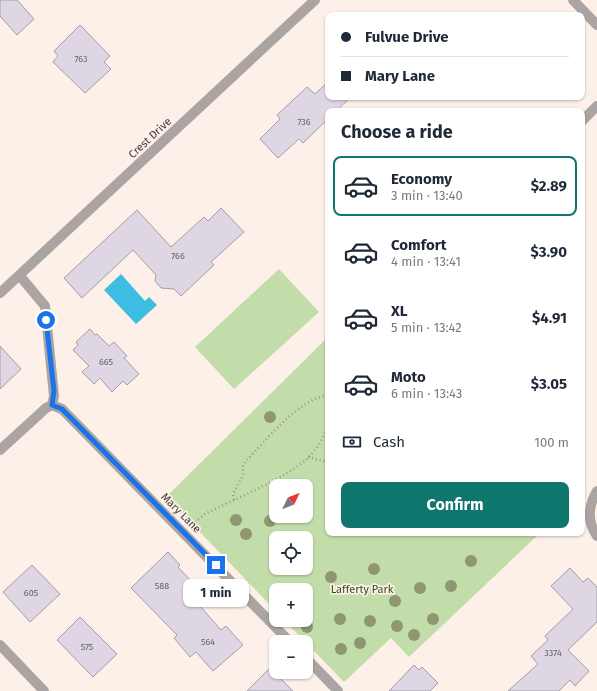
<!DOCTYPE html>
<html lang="en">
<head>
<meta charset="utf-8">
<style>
  :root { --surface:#fff; --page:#f6f6f7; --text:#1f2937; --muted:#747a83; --line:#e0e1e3; --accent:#0f766e }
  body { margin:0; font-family:"Fira Sans",sans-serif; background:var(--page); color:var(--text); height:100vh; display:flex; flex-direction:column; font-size:15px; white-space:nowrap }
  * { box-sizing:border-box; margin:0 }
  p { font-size:13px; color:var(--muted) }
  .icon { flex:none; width:22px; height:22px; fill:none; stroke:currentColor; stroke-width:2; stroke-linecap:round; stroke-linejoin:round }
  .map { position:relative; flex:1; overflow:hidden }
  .details { position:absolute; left:325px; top:108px; width:260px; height:428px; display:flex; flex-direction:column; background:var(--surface); border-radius:8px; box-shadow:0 1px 3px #0004 }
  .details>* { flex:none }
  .guide { position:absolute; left:325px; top:12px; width:260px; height:88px; border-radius:8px; box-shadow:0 1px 3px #0004; display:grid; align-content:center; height:88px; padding:0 16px; background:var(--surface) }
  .needle { width:26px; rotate:47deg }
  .fabs { position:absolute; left:269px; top:479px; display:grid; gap:8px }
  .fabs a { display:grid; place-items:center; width:44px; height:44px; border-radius:8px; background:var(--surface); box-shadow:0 1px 3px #0004; font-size:20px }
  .end { position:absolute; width:18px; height:18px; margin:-9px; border:5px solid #1a73e8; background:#fff; box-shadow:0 0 0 2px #fff }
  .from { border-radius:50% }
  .bubble { position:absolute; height:28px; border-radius:8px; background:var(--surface); box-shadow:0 1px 3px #0004; font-size:13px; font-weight:700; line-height:28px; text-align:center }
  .guide b { display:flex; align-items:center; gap:14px; height:38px; font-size:15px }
  .guide b+b { border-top:1px solid var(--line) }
  .guide i { width:10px; height:10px; background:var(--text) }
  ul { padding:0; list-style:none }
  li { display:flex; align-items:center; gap:12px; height:60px; margin:0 8px 6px; padding:0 8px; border:2px solid transparent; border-radius:8px }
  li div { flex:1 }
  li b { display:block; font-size:15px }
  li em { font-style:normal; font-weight:700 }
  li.current { border-color:var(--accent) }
  li>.icon { width:36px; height:36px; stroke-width:1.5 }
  h2 { padding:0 16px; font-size:18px; line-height:48px }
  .pay { display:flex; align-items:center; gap:10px; height:44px; padding:0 16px; font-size:15px }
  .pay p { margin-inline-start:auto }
  .button { display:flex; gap:8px; margin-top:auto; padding:8px 16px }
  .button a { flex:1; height:46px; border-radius:8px; background:var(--accent); color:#fff; font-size:16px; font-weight:700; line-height:46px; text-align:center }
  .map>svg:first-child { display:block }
  .green { fill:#c3ddaa; fill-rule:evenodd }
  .water { fill:#3dbde1 }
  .building { fill:#ded6e2; stroke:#a49da8 }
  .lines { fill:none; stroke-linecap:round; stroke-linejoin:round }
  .path { stroke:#9c948e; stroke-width:2.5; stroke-dasharray:1 3; stroke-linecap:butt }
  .minor { stroke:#aaa4a3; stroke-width:10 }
  .tree { fill:#8e9672 }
  .route { stroke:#1a73e8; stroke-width:5 }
  .labels { text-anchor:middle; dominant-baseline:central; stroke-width:3.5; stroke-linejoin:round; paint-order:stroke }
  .number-label { font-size:9px; fill:#666162 }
  .street-label { font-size:11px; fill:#3e3a37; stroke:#fcf0e8 }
  .park-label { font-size:11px; fill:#344d11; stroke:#fcf0e8 }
</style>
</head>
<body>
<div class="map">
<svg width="597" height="691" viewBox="0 0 597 691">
  <rect width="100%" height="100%" fill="#fcf0e8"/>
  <!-- green -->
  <g class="green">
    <polygon points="279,269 319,312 234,389 195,347"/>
    <path d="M328,337V533H540L409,657L391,638L344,682L284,620H306V590H276V611L166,497ZM276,486H306V516H276ZM276,538H306V568H276Z"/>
  </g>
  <!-- water -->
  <polygon class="water" points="121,274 145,301 149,297 157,305 136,324 104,290"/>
  <!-- building -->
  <g class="building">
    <polygon points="0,0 17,0 34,19 17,35 0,16"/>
    <polygon points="80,25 110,56 104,62 111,69 85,93 53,62 58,56 54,51"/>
    <polygon points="328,82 328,97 351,97 336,111 328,111 328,119 303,143 299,139 278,158 260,139 280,119 277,115 307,87 315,94"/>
    <polygon points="221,208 244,232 211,262 214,265 181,296 174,289 161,288 155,281 156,275 133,250 82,298 64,278 137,210 171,247 204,217 208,221"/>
    <polygon points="90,329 95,335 97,334 109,346 114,342 127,356 124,358 139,374 127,385 123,381 112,392 100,378 94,384 82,372 89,366 73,350 78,345 76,342"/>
    <polygon points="0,346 21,369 0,389"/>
    <polygon points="168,552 180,565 178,567 193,583 186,590 221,630 226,626 243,645 213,671 196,652 190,657 174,638 177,635 131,588"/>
    <polygon points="32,565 60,594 30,622 3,592"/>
    <polygon points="570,568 583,582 588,578 597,587 597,622 568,650 589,671 575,686 570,680 559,691 508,691 538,664 531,656 548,640 545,636 573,609 551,586"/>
    <polygon points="80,617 117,654 93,677 57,640"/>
    <polygon points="414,665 419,670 422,667 438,683 430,691 389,691"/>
    <polygon points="270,668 293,691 247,691"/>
  </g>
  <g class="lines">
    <!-- path -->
    <g class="path">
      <polyline points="308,457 328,462"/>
      <path d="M234,500L233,494L243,475V465L247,460C264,442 303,395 328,396"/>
      <path d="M195,522L205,514C234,499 285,479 308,458C317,449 323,438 328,427"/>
    </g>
    <!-- minor -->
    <g class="minor">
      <polyline points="573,0 597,25"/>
      <polyline points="582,121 597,106"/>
      <polyline points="0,293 315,0"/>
      <polyline points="52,405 62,409 290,642"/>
      <polyline points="0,450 46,408 52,405 54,396 45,306 20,276"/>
      <path d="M597,491C588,506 587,522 597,536"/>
      <polyline points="0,645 44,691"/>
      <polyline points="306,658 338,691"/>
    </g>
  </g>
  <!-- trees -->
  <g class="tree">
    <circle cx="270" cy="417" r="6"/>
    <circle cx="236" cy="520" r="6"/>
    <circle cx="270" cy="521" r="6"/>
    <circle cx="246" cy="534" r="6"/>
    <circle cx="471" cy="561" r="6"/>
    <circle cx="374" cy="569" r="6"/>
    <circle cx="331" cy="577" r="6"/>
    <circle cx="451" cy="586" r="6"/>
    <circle cx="420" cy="588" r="6"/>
    <circle cx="395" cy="601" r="6"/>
    <circle cx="340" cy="619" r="6"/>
    <circle cx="433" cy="619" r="6"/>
    <circle cx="370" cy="621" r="6"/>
    <circle cx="397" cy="626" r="6"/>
    <circle cx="307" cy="627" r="6"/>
    <circle cx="414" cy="635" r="6"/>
    <circle cx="360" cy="643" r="6"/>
    <circle cx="341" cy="649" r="6"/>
  </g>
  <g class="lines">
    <!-- route -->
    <polyline class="route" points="46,320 54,391 52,405 62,409 216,565"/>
  </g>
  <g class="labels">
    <!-- number labels -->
    <g class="number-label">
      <text x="81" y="59">763</text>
      <text x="304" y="122">736</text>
      <text x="178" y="256">766</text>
      <text x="106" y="362">665</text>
      <text x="162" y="586">588</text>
      <text x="31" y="593">605</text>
      <text x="208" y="642">564</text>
      <text x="87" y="647">575</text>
      <text x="553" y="653">3374</text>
    </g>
    <!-- street labels -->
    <g class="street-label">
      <text transform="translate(150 138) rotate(-43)">Crest Drive</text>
      <text transform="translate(181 513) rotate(45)">Mary Lane</text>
    </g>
    <!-- park labels -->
    <g class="park-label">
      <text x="362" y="589">Lafferty Park</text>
    </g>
  </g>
</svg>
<div class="fabs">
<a><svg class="needle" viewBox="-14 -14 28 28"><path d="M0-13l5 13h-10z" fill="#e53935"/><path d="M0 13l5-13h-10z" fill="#747a83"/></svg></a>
<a><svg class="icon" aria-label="locate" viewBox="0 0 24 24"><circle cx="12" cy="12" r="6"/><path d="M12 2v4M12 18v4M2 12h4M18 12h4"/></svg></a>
<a>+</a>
<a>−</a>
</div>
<i class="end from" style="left:46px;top:320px"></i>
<i class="end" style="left:216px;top:565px"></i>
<div class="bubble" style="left:183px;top:579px;width:66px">1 min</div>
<div class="guide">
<b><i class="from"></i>Fulvue Drive</b>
<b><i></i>Mary Lane</b>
</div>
<section class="details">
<h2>Choose a ride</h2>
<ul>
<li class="current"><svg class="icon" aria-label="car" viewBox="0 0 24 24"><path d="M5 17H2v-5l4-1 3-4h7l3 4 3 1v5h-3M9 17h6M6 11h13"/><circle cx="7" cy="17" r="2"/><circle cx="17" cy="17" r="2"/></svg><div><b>Economy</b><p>3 min · 13:40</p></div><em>$2.89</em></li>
<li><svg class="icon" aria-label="car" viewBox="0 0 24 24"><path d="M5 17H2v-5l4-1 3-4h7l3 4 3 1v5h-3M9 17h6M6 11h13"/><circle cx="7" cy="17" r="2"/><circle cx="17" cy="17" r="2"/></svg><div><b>Comfort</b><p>4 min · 13:41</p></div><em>$3.90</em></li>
<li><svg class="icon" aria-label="car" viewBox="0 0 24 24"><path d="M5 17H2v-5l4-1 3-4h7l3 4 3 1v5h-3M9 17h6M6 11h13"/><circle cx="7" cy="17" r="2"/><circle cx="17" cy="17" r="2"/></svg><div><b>XL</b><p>5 min · 13:42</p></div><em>$4.91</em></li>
<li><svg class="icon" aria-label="car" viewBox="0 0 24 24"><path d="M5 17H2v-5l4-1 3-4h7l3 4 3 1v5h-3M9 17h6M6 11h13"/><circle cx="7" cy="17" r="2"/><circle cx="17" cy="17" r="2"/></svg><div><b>Moto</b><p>6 min · 13:43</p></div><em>$3.05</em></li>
</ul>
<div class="pay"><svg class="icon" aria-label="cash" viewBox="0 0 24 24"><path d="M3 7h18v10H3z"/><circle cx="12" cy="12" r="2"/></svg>Cash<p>100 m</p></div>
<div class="button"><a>Confirm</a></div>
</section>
</div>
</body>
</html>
